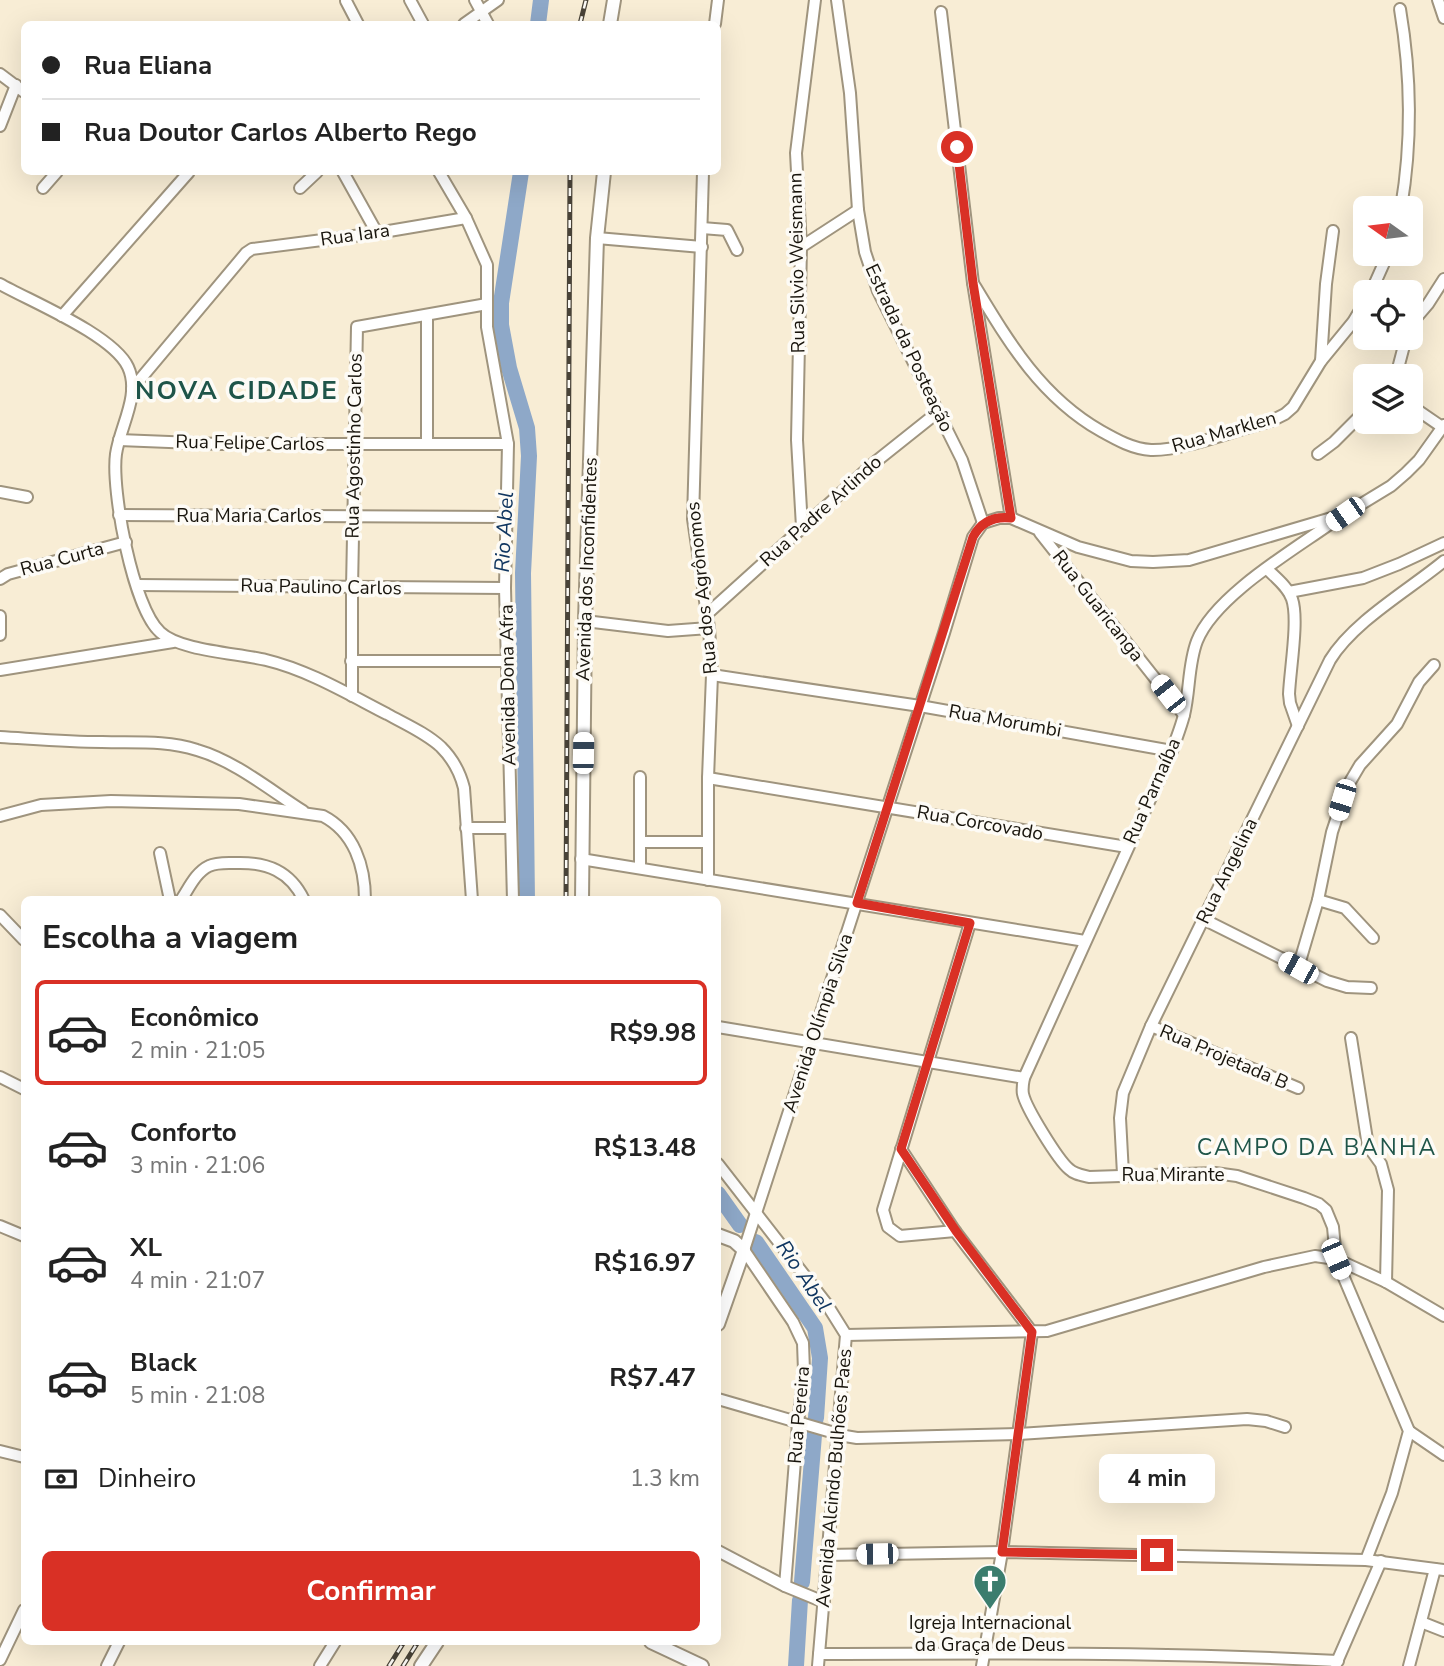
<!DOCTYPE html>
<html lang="pt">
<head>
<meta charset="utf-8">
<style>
  :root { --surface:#fff; --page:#f2f2f2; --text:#222; --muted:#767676; --line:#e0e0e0; --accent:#d93025 }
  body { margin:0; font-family:"Nunito Sans",sans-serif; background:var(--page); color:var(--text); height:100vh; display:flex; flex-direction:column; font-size:26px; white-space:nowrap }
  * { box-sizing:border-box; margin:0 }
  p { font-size:23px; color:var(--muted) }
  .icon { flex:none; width:38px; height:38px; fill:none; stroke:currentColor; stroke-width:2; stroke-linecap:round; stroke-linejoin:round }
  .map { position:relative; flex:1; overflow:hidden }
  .sheet { position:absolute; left:21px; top:896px; width:700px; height:749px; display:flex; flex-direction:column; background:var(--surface); border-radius:10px; box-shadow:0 7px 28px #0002 }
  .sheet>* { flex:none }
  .banner { position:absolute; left:21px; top:21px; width:700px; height:154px; border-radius:10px; box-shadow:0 7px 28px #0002; display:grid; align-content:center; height:154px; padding:0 21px; background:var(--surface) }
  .needle { width:46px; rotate:284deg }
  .tools { position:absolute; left:1353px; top:196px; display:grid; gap:14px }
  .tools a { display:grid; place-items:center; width:70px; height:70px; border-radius:10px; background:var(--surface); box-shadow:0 7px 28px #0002; font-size:35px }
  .end { position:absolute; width:32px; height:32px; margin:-16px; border:9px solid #d93025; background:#fff; box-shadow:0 0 0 4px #fff }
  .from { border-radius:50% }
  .bubble { position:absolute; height:49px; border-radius:10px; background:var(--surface); box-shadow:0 7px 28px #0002; font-size:23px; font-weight:700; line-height:49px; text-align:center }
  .car { position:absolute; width:21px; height:42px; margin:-21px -10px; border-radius:9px; box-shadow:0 0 5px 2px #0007; background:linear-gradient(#fff 24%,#345 0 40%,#fff 0 76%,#345 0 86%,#fff 0) }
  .banner b { display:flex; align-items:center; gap:24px; height:66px; font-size:26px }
  .banner b+b { border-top:2px solid var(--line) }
  .banner i { width:18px; height:18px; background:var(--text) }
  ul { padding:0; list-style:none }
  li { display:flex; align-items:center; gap:21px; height:105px; margin:0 14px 10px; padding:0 7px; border:4px solid transparent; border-radius:10px }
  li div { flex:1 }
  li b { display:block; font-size:26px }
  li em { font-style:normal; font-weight:700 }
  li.on { border-color:var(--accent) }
  li>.icon { width:63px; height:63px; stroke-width:1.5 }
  h2 { padding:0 21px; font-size:32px; line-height:84px }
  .pay { display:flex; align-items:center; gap:18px; height:77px; padding:0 21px; font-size:26px }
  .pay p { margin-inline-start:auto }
  .cta { display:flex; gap:14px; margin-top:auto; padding:14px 21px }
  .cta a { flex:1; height:80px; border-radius:10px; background:var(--accent); color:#fff; font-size:28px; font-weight:700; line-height:80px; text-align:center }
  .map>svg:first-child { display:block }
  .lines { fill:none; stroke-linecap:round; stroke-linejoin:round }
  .river { stroke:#8ea8c8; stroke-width:16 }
  .minor-casing { stroke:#9f947e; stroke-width:14 }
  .major-casing { stroke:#9f947e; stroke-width:16 }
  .minor { stroke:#fff; stroke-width:10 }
  .major { stroke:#fff; stroke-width:12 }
  .rail-casing { stroke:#494338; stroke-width:5 }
  .rail { stroke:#fdfbf6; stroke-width:2.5; stroke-dasharray:8; stroke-linecap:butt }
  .route { stroke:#d93025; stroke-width:9 }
  .labels { text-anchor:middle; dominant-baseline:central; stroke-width:7; stroke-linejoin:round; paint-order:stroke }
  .street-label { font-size:19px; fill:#18140c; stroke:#fdfbf6 }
  .poi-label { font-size:19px; fill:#18140c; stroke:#fdfbf6 }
  .water-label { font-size:21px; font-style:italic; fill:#103660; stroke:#fdfbf6 }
  .quarter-label { font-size:23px; letter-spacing:2px; fill:#1f5549; stroke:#fdfbf6 }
  .district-label { font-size:26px; font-weight:bold; letter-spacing:2px; fill:#1f5549; stroke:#fdfbf6 }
</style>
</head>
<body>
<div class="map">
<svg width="1444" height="1666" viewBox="0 0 1444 1666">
  <rect width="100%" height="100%" fill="#f8edd5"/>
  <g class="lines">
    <!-- river -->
    <g class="river">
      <polyline points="538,24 541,0"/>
      <polyline points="521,172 501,303 501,325 509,368 527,428 529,456 523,573 527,900"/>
      <polyline points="718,1194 740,1225"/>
      <polyline points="756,1242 815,1328 820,1358 816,1418"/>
      <polyline points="802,1582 814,1435"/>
      <polyline points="796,1666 800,1600"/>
    </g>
    <defs>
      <g id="minor">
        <polyline points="410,0 423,24"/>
        <polyline points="475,0 488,24"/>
        <polyline points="837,0 850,93 858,210 865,252 878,291 962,460 983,523"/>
        <polyline points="1438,0 1444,18"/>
        <polyline points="346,1 358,24"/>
        <path d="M1400,9C1411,74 1412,143 1401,208"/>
        <polyline points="941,12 973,283 1011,518"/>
        <polyline points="464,24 498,0"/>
        <polyline points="715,24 718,0"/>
        <polyline points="0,74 24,92"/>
        <polyline points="0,126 16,85"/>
        <polyline points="343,172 377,233"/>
        <polyline points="439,172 466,218 487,265 487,327 508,444 505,588 513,900"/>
        <polyline points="703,172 693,519 709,628 712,675 708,778 708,880"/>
        <polyline points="43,188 57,172"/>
        <polyline points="300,188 317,172"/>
        <polyline points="702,228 727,230 737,250"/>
        <polyline points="597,238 702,247"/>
        <polyline points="801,247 858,210"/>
        <path d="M973,283C1008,341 1040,396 1101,431C1117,440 1133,449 1151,450C1184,451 1237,429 1271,421L1285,414L1293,407L1321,361L1353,322L1365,302"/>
        <path d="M0,284C32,302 113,335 128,367C141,395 120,426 116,454C111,490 133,608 160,632C180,651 237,653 266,660C308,670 348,694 387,714C405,724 426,733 441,747C453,759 460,772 464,788L472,900"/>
        <polyline points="1371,292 1388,254"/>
        <polyline points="62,316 189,172"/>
        <polyline points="427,316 427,444"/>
        <polyline points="1410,325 1428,304 1444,279"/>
        <polyline points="1321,361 1326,284 1333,231"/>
        <polyline points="1396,376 1406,338"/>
        <polyline points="132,389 246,253 252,249 377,233 466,218"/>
        <polyline points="1410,405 1442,427"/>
        <polyline points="119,440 219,444 508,444"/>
        <polyline points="1318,454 1334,442 1365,411"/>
        <polyline points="0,492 27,497"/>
        <polyline points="119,515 506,517"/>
        <path d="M1337,519C1297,548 1215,595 1197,641C1188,664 1190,691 1184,715C1181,727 1176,739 1172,751L1024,1078C1023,1083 1022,1089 1023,1094C1026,1108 1058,1160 1069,1169C1074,1174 1081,1175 1089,1177L1215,1173L1237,1176L1304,1198L1319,1204L1326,1210L1333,1227L1336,1259L1409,1431L1392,1493L1366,1560"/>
        <polyline points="802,527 797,440 801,247 796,153 815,0"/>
        <polyline points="1040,533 1184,715"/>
        <path d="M1267,569C1276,578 1288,587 1292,599C1299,619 1290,670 1289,694L1290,703L1298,726"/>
        <polyline points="0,579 8,574 126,542"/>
        <polyline points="137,585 505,588"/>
        <polyline points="1289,592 1363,578 1399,564 1444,543"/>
        <polyline points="707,614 874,463 938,412"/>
        <polyline points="0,616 0,635"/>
        <polyline points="585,621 668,631 709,628"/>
        <polyline points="351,661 507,661"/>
        <polyline points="0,670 173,642"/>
        <polyline points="712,675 920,706 1172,751"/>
        <polyline points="352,696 352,588 357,327 487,304"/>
        <path d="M0,737C34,739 68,742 102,742C134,743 166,740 197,750C235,761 270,790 303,811"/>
        <polyline points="640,777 640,868"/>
        <polyline points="708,778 1127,847"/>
        <path d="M0,816L41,805L111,801L239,804L323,816C354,832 365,866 365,900"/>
        <polyline points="466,828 511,828"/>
        <polyline points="640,842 708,842"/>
        <polyline points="160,853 170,900"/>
        <polyline points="581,859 1085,941"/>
        <path d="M181,900C189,888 196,872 209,866C217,862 228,863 236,863C267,862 290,871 304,900"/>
        <polyline points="1318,900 1345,908 1373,938"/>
        <polyline points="0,915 24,940"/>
        <polyline points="1203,919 1327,981 1347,987 1371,988"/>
        <polyline points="1298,968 1318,900 1332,832 1347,787 1360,765 1397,724 1419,682 1434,665"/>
        <polyline points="1151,1026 1298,1088"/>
        <polyline points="718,1027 1024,1078"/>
        <polyline points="1351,1038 1368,1146 1381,1164 1388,1190 1386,1282"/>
        <polyline points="0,1077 24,1089"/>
        <polyline points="901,1149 955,1231 1032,1332 1002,1552 982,1666"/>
        <polyline points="718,1164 826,1303 846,1335 818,1666"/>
        <path d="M1123,1174L1120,1118L1123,1093L1151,1026L1330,660C1354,621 1409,590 1444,561"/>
        <polyline points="0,1226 24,1236"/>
        <polyline points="955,1231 900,1236 888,1227 883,1210 970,923"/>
        <polyline points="846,1335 1047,1331 1264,1267 1315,1256 1336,1259 1386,1282 1444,1316"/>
        <polyline points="718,1399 845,1436 857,1438 1019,1434 1247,1419 1266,1421 1285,1427"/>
        <polyline points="1409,1431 1444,1455"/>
        <polyline points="0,1451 24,1457"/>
        <polyline points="718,1551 785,1586 824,1602"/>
        <polyline points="827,1555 1002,1552 1366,1560 1444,1570"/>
        <polyline points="785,1586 798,1423 804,1371 803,1343 793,1322 744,1250 944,633 973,537 983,523 999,518 1011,518 1078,547 1131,561 1153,562 1189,560 1345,514 1391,486 1406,473 1419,460 1444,425"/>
        <polyline points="1421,1622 1444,1631"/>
        <path d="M819,1654C992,1653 1165,1652 1338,1661"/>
        <polyline points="0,1660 24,1610"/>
        <polyline points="1336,1664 1381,1561"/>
        <polyline points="107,1666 119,1642"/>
        <polyline points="320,1666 335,1642"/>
        <polyline points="1409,1666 1435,1569"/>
      </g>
      <g id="major">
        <polyline points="610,24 614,0"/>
        <polyline points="582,900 585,621 597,238 604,172"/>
        <polyline points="718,1235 734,1241 744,1250 718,1324"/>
        <polyline points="651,1642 702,1666"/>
        <polyline points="421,1666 437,1642"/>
      </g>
    </defs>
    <!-- minor casing -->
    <use href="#minor" class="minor-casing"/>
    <!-- major casing -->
    <use href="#major" class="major-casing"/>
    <!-- minor -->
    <use href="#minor" class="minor"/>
    <!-- major -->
    <use href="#major" class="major"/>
    <defs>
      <g id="rail">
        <polyline points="580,24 586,0"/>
        <polyline points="566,900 570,172"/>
        <polyline points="389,1666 404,1642"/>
        <polyline points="403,1666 418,1642"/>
      </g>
    </defs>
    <!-- rail casing -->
    <use href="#rail" class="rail-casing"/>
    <!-- rail -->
    <use href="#rail" class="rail"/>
  </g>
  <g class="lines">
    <!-- route -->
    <path class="route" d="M957,147L973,283L1011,518C994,516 981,522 973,537L857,903L970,923L901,1149L956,1231L1032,1332L1002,1552L1157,1555"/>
  </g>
  <!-- icons -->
  <defs>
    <symbol id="church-pin" viewBox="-11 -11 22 30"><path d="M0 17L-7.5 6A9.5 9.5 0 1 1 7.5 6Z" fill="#3b7d6e" stroke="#fdfbf6"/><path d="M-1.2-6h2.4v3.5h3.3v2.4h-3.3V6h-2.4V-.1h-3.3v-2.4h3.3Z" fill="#fff"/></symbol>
  </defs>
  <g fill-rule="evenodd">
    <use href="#church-pin" x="971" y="1562" width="38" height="52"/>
  </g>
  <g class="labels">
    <!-- street labels -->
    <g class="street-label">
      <text transform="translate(355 235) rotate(-8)">Rua Iara</text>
      <text transform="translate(797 263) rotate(-91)">Rua Silvio Weismann</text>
      <text transform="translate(909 348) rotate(65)">Estrada da Posteação</text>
      <text transform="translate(1224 432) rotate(-16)">Rua Marklen</text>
      <text transform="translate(250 443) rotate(1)">Rua Felipe Carlos</text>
      <text transform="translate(354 446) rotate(-89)">Rua Agostinho Carlos</text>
      <text transform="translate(821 511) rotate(-42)">Rua Padre Arlindo</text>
      <text x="249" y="516">Rua Maria Carlos</text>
      <text transform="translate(62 559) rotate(-15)">Rua Curta</text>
      <text transform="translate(587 569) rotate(-88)">Avenida dos Inconfidentes</text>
      <text transform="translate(321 587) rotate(1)">Rua Paulino Carlos</text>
      <text transform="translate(702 588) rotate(-96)">Rua dos Agrônomos</text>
      <text transform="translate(1098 606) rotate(52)">Rua Guaricanga</text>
      <text transform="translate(508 685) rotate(-91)">Avenida Dona Afra</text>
      <text transform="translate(1005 721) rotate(10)">Rua Morumbi</text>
      <text transform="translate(1152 791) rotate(-66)">Rua Parnaíba</text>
      <text transform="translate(980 823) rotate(10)">Rua Corcovado</text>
      <text transform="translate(1227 871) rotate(-64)">Rua Angelina</text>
      <text transform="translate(818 1023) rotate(-72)">Avenida Olímpia Silva</text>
      <text transform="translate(1224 1057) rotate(23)">Rua Projetada B</text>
      <text x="1173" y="1175">Rua Mirante</text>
      <text transform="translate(799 1415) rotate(-85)">Rua Pereira</text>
      <text transform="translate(834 1478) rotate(-85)">Avenida Alcindo Bulhões Paes</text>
    </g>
    <!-- poi labels -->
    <g class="poi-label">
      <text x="990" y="1623">Igreja Internacional<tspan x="990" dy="22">da Graça de Deus</tspan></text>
    </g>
    <!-- water labels -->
    <g class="water-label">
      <text transform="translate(504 532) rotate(-87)">Rio Abel</text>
      <text transform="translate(804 1276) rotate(56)">Rio Abel</text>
    </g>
    <!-- quarter labels -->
    <g class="quarter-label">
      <text x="1317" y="1147">CAMPO DA BANHA</text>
    </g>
    <!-- district labels -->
    <g class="district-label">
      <text x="237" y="390">NOVA CIDADE</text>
    </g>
  </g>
</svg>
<div class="tools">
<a><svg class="needle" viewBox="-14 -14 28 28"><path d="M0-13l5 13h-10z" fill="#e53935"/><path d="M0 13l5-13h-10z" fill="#767676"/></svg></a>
<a><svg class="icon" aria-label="locate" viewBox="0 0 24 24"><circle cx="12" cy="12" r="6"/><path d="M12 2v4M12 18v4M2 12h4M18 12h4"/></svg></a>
<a><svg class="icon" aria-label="layers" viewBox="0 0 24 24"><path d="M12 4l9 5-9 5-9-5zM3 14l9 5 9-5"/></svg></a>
</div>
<i class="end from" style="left:957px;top:147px"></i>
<i class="end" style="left:1157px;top:1555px"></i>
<div class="bubble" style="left:1099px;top:1454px;width:116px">4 min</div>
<i class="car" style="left:1345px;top:514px;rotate:235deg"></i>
<i class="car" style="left:1168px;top:694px;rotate:322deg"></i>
<i class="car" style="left:583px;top:753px;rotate:1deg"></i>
<i class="car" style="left:1342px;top:800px;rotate:197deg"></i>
<i class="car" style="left:1298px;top:968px;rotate:299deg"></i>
<i class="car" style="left:1336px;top:1259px;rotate:157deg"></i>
<i class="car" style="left:877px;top:1554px;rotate:269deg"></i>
<div class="banner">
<b><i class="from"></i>Rua Eliana</b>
<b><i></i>Rua Doutor Carlos Alberto Rego</b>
</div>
<section class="sheet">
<h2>Escolha a viagem</h2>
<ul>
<li class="on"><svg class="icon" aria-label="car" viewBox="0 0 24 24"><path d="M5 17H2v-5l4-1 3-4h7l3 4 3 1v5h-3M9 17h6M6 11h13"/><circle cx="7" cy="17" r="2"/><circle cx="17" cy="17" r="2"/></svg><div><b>Econômico</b><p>2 min · 21:05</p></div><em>R$9.98</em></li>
<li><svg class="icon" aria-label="car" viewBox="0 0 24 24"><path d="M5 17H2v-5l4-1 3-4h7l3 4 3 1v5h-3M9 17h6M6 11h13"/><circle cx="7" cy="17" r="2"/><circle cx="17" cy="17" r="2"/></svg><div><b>Conforto</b><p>3 min · 21:06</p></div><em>R$13.48</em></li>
<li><svg class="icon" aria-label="car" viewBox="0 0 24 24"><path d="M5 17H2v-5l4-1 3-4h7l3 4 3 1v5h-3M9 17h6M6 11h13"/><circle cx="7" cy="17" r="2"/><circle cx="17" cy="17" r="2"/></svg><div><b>XL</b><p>4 min · 21:07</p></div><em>R$16.97</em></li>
<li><svg class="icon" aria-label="car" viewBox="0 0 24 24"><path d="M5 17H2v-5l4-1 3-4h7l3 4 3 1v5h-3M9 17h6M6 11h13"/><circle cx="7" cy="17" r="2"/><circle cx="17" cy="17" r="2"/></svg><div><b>Black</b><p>5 min · 21:08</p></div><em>R$7.47</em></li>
</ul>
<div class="pay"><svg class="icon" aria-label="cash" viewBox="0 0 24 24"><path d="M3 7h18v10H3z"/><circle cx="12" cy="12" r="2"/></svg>Dinheiro<p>1.3 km</p></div>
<div class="cta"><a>Confirmar</a></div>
</section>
</div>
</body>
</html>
